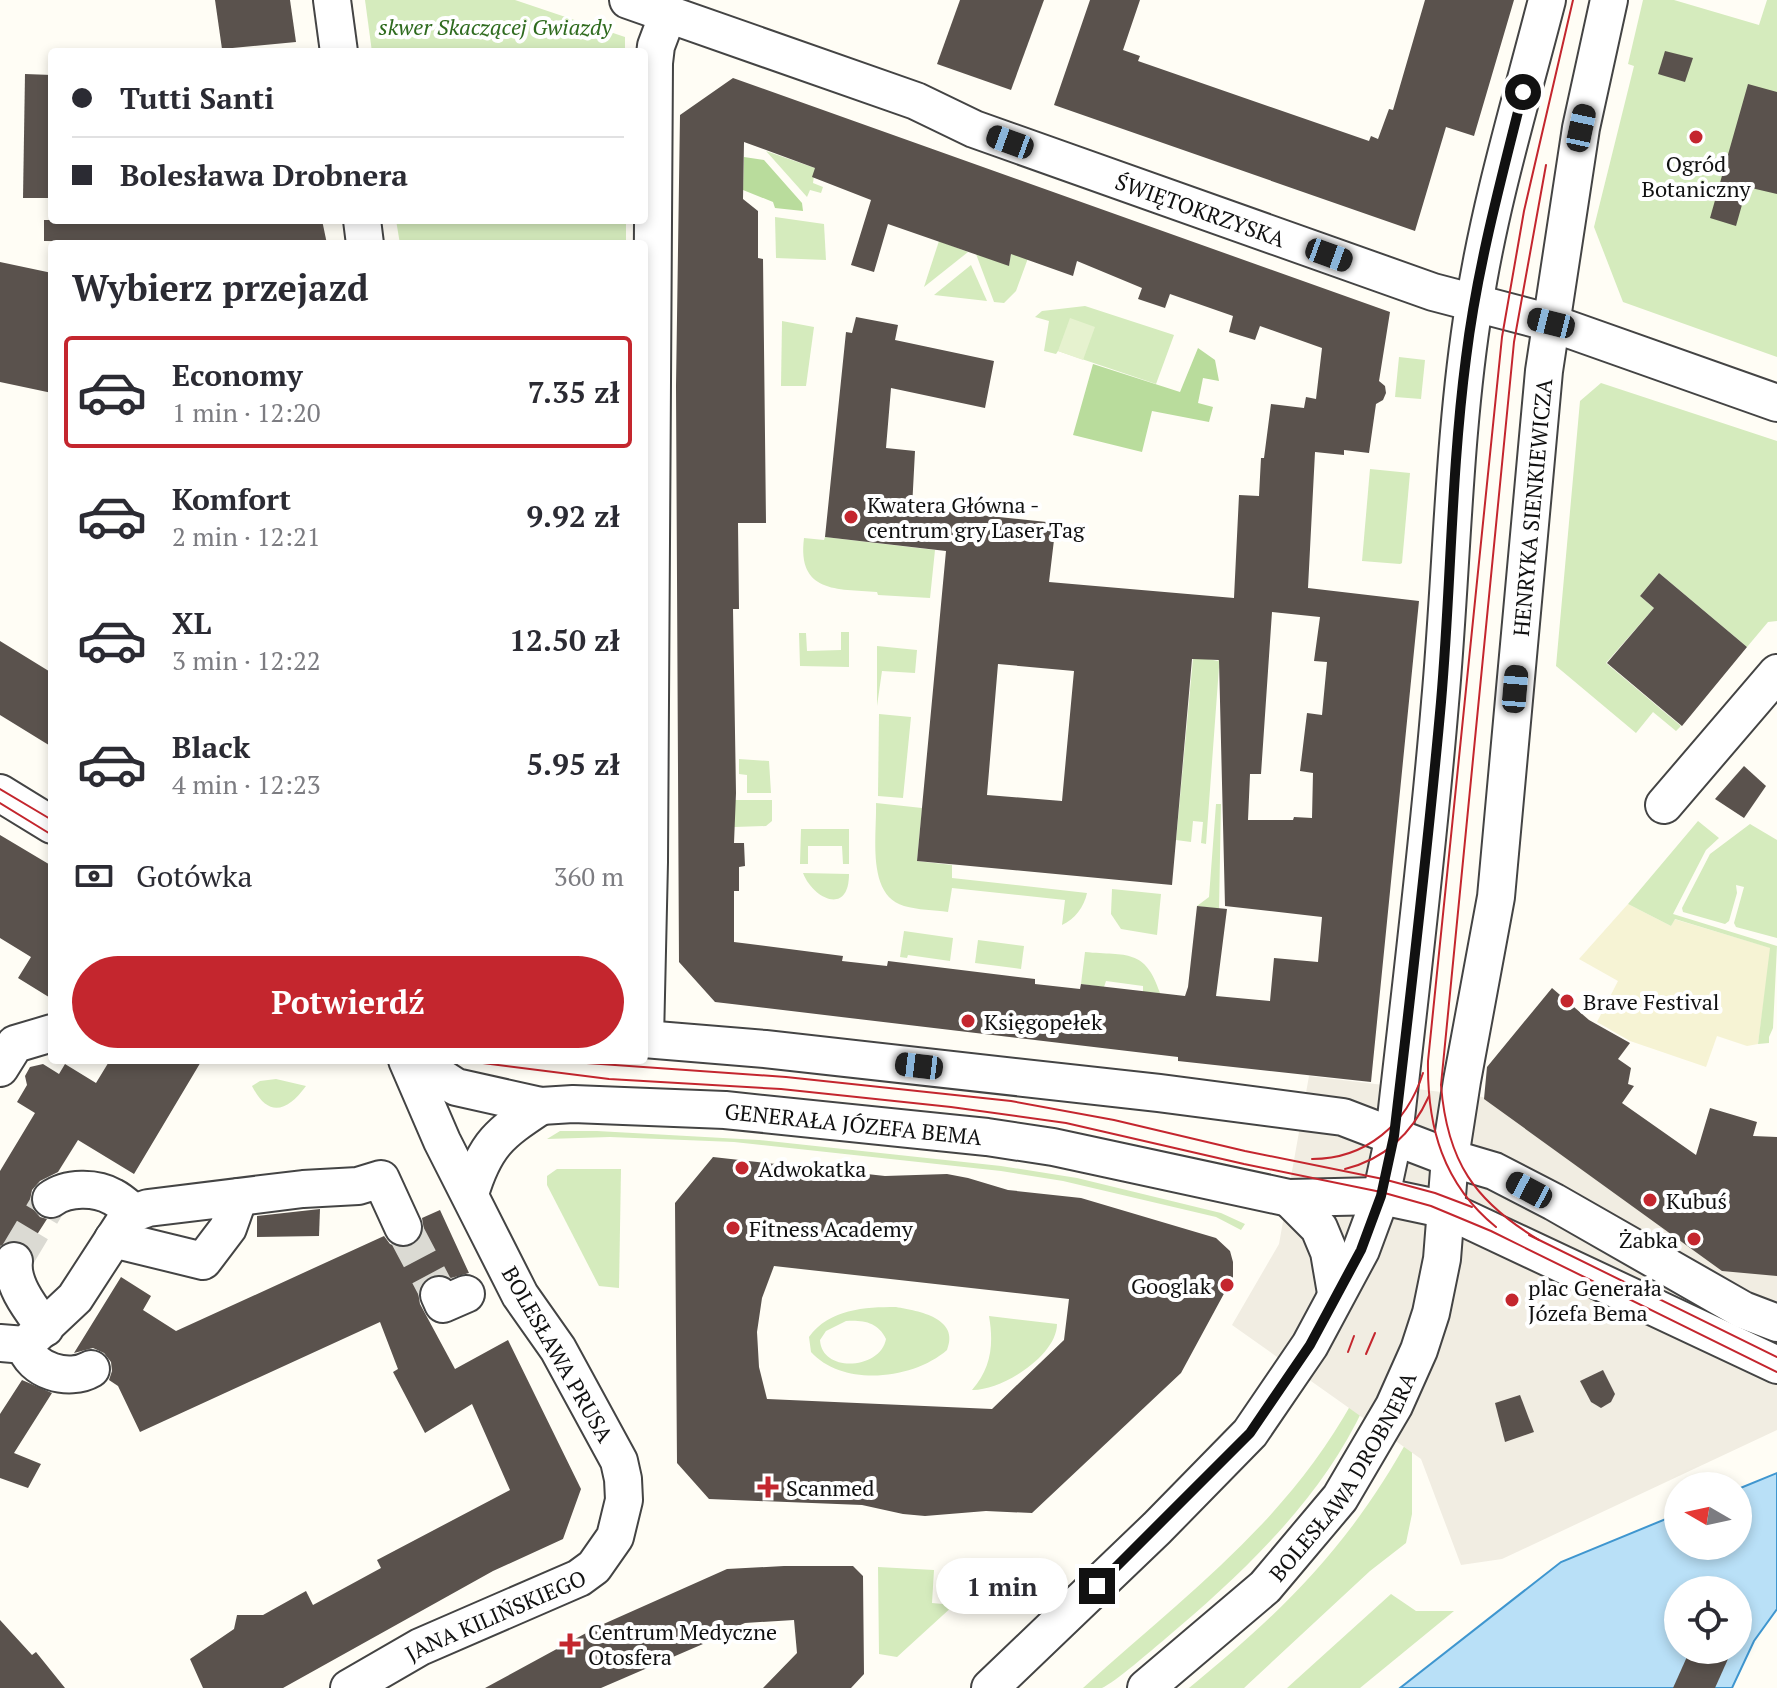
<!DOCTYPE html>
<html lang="pl">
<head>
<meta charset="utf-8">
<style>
  :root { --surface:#fff; --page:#f7f7f7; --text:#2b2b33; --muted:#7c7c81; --line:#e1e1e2; --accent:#c4262e }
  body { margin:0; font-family:"PT Serif",serif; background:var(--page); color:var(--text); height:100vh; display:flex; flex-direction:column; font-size:30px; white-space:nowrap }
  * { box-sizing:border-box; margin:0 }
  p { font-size:26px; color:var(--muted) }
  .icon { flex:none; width:44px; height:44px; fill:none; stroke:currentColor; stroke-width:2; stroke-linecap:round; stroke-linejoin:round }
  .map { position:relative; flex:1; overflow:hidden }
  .details { position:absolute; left:48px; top:240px; width:600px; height:824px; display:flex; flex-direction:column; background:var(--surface); border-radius:8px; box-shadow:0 4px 12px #0003 }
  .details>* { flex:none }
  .banner { position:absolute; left:48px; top:48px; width:600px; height:176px; border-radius:8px; box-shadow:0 4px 12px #0003; display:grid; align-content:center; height:176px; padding:0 24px; background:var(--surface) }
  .needle { width:52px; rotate:279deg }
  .buttons { position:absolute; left:1664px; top:1472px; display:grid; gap:16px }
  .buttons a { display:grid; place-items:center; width:88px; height:88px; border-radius:50%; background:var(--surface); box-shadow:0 4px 12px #0003; font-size:40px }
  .end { position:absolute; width:36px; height:36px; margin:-18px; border:10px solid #111; background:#fff; box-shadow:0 0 0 4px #fff }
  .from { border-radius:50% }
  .bubble { position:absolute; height:56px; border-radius:28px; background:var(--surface); box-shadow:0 4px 12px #0003; font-size:26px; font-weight:600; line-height:56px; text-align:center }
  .car { position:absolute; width:24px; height:48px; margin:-24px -12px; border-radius:10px; box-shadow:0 0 6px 2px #0007; background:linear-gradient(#222 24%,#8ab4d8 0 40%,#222 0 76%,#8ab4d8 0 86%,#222 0) }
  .banner b { display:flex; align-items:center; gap:28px; height:76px; font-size:30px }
  .banner b+b { border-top:2px solid var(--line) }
  .banner i { width:20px; height:20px; background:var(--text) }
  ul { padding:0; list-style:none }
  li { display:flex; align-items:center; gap:24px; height:112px; margin:0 16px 12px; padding:0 8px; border:4px solid transparent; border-radius:8px }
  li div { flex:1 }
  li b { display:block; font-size:30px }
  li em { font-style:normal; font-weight:600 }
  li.active { border-color:var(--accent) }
  li>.icon { width:72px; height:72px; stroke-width:1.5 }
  h2 { padding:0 24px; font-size:36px; line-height:96px }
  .pay { display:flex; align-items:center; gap:20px; height:88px; padding:0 24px; font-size:30px }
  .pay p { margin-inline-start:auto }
  .button { display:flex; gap:16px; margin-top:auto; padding:16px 24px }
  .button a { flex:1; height:92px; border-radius:48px; background:var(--accent); color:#fff; font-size:32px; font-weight:600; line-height:92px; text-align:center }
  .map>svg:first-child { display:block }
  .farmland { fill:#f6f3d4 }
  .green { fill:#d5ebbd; fill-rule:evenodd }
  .forest { fill:#b9dc9c }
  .pitch { fill:#e6f2cf }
  .plaza { fill:#f1ede2 }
  .water { fill:#b9e0f7; stroke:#3f96cf; stroke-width:2; fill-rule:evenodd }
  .building { fill:#5a524d; fill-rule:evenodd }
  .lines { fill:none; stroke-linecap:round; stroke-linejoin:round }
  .minor-tunnel { stroke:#dbdad3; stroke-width:36; stroke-dasharray:36 18; stroke-linecap:butt }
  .minor-casing { stroke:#444; stroke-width:40 }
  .minor { stroke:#fff; stroke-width:36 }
  .tram { stroke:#c4262e; stroke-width:2 }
  .route { stroke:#111; stroke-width:10 }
  .poi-dot { fill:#c4262e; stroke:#fff; stroke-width:3 }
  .labels { text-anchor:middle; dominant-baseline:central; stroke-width:8; stroke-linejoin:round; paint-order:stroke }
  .park-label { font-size:22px; font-style:italic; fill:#2f6b1f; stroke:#fff }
  .poi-label { font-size:22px; fill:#111; stroke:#fff; text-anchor:start }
  .street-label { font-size:22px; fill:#111; stroke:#fff }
</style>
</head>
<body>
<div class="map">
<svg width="1777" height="1688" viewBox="0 0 1777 1688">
  <rect width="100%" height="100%" fill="#fffdf5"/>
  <!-- farmland -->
  <polygon class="farmland" points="1628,904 1671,926 1674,919 1771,948 1758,1044 1747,1046 1717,1036 1706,1067 1630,1041 1597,1022 1618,981 1579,959"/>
  <!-- green -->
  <g class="green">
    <polygon points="365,0 515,0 625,37 625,52 372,52"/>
    <polygon points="1643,0 1674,0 1759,25 1767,0 1777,0 1777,357 1623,302 1594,227 1634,66 1628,64"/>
    <polygon points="766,151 815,168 813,183 823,187 821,193 810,190 807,197"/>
    <polygon points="775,217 824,224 826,260 776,258"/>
    <polygon points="396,220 626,220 626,244 400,244"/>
    <polygon points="939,241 968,252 924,287"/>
    <polygon points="1013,244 1031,250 1016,291 1004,303 994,302 976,254 1009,265"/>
    <polygon points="971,265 987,301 934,295"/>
    <polygon points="1085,306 1174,335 1156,384 1058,351 1056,354 1044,351 1049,321 1035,317 1042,311"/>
    <polygon points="782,321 814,327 806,386 781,386"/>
    <polygon points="1399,357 1425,360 1421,399 1395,397"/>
    <polygon points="1601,383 1777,441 1777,621 1768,622 1747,647 1659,573 1640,596 1654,608 1606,663 1681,726 1676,731 1653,712 1636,733 1556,666 1580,401"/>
    <polygon points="1370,469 1410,473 1402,563 1400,564 1362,561"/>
    <path d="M825,537L935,550L930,598L878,595L877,592C837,589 797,593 804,538L824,540Z"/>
    <polygon points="841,632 849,632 849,667 800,666 799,633 806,633 807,651 841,650"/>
    <polygon points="1195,637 1208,659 1218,661 1221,640 1206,844 1201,843 1203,822 1193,821 1191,842 1176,840"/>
    <polygon points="877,646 917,650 915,673 882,671 877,706"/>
    <polygon points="879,714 911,717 903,798 878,796"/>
    <polygon points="739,759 769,761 771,793 747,793 747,775 739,774"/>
    <polygon points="734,800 772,800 772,821 766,826 734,827"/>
    <path d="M876,803L922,808L917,861L952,865V878L1087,893C1084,907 1075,919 1062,925L1065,900L952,888L948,912C934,910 918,910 904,906C866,895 877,835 876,803Z"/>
    <polygon points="1216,804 1221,804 1219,909 1197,906 1209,897"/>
    <polygon points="1698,821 1719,838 1706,850 1673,914 1777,946 1773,1028 1769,1037 1769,1043 1758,1044 1770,948 1675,919 1671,926 1628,904"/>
    <polygon points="1750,824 1777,840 1777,938 1736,927 1734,923 1744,887 1736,885 1737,893 1729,921 1725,924 1683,912 1682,908 1710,854"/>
    <polygon points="801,829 849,829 849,864 843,864 842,846 808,846 808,864 800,864"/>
    <path d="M803,873L849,874C849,916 813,899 803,873Z"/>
    <polygon points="1112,889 1161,894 1157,935 1121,929 1111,914"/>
    <polygon points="904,931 953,938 950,961 908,955 907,958 900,957"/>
    <polygon points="978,940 1024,946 1021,969 975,963"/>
    <path d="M1085,952C1127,956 1145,948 1160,993L1143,992V986L1106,981L1104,987L1081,984Z"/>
    <path d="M276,1079L306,1086C287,1112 268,1118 252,1086L260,1081Z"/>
    <polygon points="560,1131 597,1131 759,1140 1001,1166 1077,1178 1221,1213 1245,1224 1241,1230 1216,1217 1063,1181 1001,1171 734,1142 610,1137 547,1139"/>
    <polygon points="557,1169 621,1169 619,1288 599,1286 547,1185 547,1176"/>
    <path d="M896,1307C919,1311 960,1318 947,1350C914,1379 844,1388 811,1352L809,1337C829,1309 865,1307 896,1307ZM846,1321C863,1320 878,1322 886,1339C881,1369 822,1374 820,1340L826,1331Z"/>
    <path d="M989,1316L1057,1324C1057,1356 1001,1391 972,1390C991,1368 994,1345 989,1316Z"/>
    <path d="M1353,1401L1364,1407C1321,1500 1242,1574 1165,1639C1153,1649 1114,1683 1102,1688C1097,1688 1089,1688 1083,1688C1185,1595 1284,1525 1353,1401Z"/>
    <path d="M1412,1432V1514L1406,1543L1370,1571L1244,1688H1189C1285,1610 1353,1542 1412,1432Z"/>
    <polygon points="878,1567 934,1570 932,1603 954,1605 897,1657 879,1654"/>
    <polygon points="1391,1594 1416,1611 1454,1611 1360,1688 1287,1688"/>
  </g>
  <!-- forest -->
  <g class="forest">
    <polygon points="744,157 764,160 802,203 803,211 775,208 773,202 743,190"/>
    <polygon points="1198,348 1215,360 1219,381 1203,378 1198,403 1213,407 1209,422 1152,411 1142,452 1073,435 1093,364 1180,392"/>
  </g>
  <!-- pitch -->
  <polygon class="pitch" points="1070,318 1095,327 1083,360 1058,351"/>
  <!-- plaza -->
  <polygon class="plaza" points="1309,1076 1483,1097 1611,1189 1777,1276 1777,1430 1502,1559 1461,1565 1421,1459 1232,1325 1279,1244"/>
  <!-- water -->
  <path class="water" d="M1777,1473V1609L1754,1641L1732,1688H1400L1561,1562L1678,1514V1546H1738V1489ZM1678,1590H1738V1650H1678Z"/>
  <!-- building -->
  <g class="building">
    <polygon points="215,0 290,0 296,42 222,49"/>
    <polygon points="960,0 1044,0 1011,90 937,64"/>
    <polygon points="1090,0 1140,0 1123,50 1140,56 1138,61 1369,141 1371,136 1378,139 1389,109 1393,110 1425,0 1514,0 1474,136 1446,127 1415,231 1054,105"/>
    <polygon points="1665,51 1693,58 1685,82 1658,74"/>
    <polygon points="25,74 52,75 52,198 23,198"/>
    <path d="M733,78L1390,312L1379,381L1385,386L1386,393L1383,400L1376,404L1369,453L1344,450V455L1315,452L1308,588L1419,601L1371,1082L1178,1061V1057L715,1002L679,962L676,386L680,115ZM744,142L815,168L812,177L871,200L851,265L874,272L888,224L1009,266L1011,254L1073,276L1077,261L1142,288L1138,299L1165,308L1170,294L1233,316L1229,332L1255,340L1260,326L1322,348L1316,399L1306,397L1304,408L1271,404L1264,458H1261L1259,496L1239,495L1234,598L1049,582L1056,523L912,508L915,451L886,448L891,388L985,408L994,361L895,340L898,325L856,317L852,333L846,332L825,537L946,551L917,861L1172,885L1192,659L1219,660L1225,906L1322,917L1318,962L1274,958L1270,1001L1216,996L1227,909L1197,906L1188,987L1185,996L1081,984L1080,989L1035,984V979L888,961L887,966L842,961L843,956L734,942V891H739V867L745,866L744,843H734L736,793L733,609H739L738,523H766L763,259L758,258V211L743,199ZM1272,612L1320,617L1314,661L1327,662L1322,715L1307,713L1300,771L1313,773L1312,818L1294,817L1293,820H1248L1250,774H1261ZM998,664L1074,671L1062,801L987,795Z"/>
    <polygon points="1748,84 1777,92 1777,194 1747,187 1736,226 1710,218"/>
    <polygon points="44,220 322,220 327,244 44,241"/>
    <polygon points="0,262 52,273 52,393 0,382"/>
    <polygon points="1659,573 1747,647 1682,726 1607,663 1654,608 1640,596"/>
    <polygon points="0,641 52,673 52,747 0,715"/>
    <polygon points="1744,766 1766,786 1744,818 1715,799"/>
    <polygon points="0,835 52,866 52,999 18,978 31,957 0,938"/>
    <polygon points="1552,988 1589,1020 1630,1043 1618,1059 1631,1068 1628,1084 1634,1086 1622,1103 1696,1155 1710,1108 1757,1122 1753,1136 1777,1137 1777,1276 1722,1271 1484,1099 1487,1067"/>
    <polygon points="110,1060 202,1060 134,1174 78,1140 58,1172 40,1181 32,1190 30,1200 33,1209 40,1217 47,1219 29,1247 15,1240 0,1246 0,1171 35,1113 17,1102 27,1085 25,1076 30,1067 43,1064 59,1074 65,1064 96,1083"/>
    <path d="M713,1157L885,1176L947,1174L968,1178L1008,1190L1081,1198L1216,1238L1230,1251L1233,1262V1277L1181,1373L1032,1513L986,1511L925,1516L903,1514L862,1505L709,1499L677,1463L675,1203ZM774,1266L1069,1299L1064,1340L992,1409L767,1399L759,1367L757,1332L762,1298Z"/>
    <polygon points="320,1209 319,1236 257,1237 257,1216"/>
    <polygon points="440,1210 469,1273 451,1278 440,1274 430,1276 422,1283 418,1292 420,1304 455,1369 508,1340 581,1489 563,1539 493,1571 283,1688 203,1688 190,1659 234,1629 237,1615 263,1615 306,1591 313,1605 381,1568 377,1560 510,1490 472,1404 425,1433 393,1372 398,1369 380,1322 140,1432 118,1386 109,1380 112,1371 111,1362 104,1353 93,1348 74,1353 121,1277 151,1296 143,1310 176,1331 384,1236 390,1244 400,1248 412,1246 420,1240 424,1230 422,1218"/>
    <polygon points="1603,1370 1615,1394 1611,1402 1601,1408 1591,1402 1580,1381"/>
    <polygon points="22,1380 52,1393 14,1453 41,1464 28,1488 0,1478 0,1414"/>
    <polygon points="1520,1395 1534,1432 1505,1442 1495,1403"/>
    <polygon points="784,1566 853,1566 863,1576 864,1674 851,1688 763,1688 797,1653 794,1620 745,1623 701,1642 703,1644 601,1688 485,1688 599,1626 727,1569"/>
    <polygon points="0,1620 32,1655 36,1652 65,1688 0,1688"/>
    <polygon points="1690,1650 1732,1650 1715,1688 1673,1688"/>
  </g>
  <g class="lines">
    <!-- minor-tunnel -->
    <g class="minor-tunnel">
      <polyline points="403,1227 439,1295"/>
      <polyline points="14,1261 51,1199"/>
    </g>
    <defs>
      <g id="minor">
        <polyline points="332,0 339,52"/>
        <path id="s1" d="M628,0L916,101L974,129L1433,292L1551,323L1777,403"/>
        <polyline points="362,220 365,244"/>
        <polyline points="0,793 52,825"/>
        <polyline points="1664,805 1777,673"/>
        <polyline points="644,1039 765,1049 1159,1093 1343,1117 1450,1158 1494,1171 1554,1202 1743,1310 1777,1323"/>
        <polyline points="645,1039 649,862 654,63 656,46 668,14"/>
        <path id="s2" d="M422,1060L436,1074L456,1087L541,1106L573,1104L725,1110L987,1137L1053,1147L1289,1198L1381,1196L1447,1210L1777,1365"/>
        <polyline points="0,1068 15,1044 52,1033"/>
        <path d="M470,1194C485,1144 500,1133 541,1106"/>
        <polyline points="1289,1198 1319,1228 1329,1252 1336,1293"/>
        <path d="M51,1199C67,1187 96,1187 113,1197C121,1201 128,1208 134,1213"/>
        <polyline points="113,1239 203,1261 228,1228 239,1197"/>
        <path d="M14,1261C11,1285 32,1310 45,1328"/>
        <polyline points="439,1295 443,1304 466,1294"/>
        <polyline points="0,1343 25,1345 75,1298 125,1221 134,1213 148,1208 303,1189 358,1186 381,1179 403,1227"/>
        <path d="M25,1345C31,1371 69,1382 91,1369"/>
        <path id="s3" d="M349,1688L420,1647L579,1578L594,1567L615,1537L624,1500L623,1479L619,1461L558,1349L520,1295L442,1141L407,1060"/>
        <path d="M990,1688L1157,1528L1250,1433L1310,1345L1361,1250L1381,1196L1394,1136C1410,992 1428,848 1440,703C1452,571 1453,437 1474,306C1490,202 1521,101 1547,0"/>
        <path id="s4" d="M1146,1688L1265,1587L1340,1498L1394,1406L1419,1350L1431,1313L1442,1259L1450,1158L1462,1081L1496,897L1544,371L1581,128L1609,0"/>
      </g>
    </defs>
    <!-- minor casing -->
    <use href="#minor" class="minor-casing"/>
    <!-- minor -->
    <use href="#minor" class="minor"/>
    <!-- tram -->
    <g class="tram">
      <polyline points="0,789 52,820"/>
      <polyline points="0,803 52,835"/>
      <polyline points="459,1060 609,1079 781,1089 951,1107 1066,1123 1244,1164 1381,1192 1431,1206 1491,1231 1777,1372"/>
      <polyline points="544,1060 786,1077 1011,1101 1114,1120 1245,1151 1383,1179 1435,1193 1472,1207"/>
      <path d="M1312,1159C1366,1159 1407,1124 1423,1073"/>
      <path d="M1345,1169C1385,1159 1412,1134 1429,1096"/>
      <path d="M1496,1227C1443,1184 1427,1127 1428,1061L1502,337L1524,211L1573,0"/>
      <polyline points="1529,1235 1777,1357"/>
      <path d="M1539,1240C1474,1201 1447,1161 1441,1085L1514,342L1546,165"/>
      <polyline points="1348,1352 1354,1336"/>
      <polyline points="1366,1354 1375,1333"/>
    </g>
  </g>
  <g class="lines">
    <!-- route -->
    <path class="route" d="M1097,1586L1250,1433L1310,1345L1361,1250L1381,1196L1394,1136C1411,992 1428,847 1441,702C1451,588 1451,473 1466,358C1477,268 1501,180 1523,92"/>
  </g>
  <!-- markers -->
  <g class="poi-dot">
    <circle cx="1696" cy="137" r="8"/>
    <circle cx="851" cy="517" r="8"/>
    <circle cx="1567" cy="1001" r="8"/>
    <circle cx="968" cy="1021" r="8"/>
    <circle cx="742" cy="1168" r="8"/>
    <circle cx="1650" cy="1200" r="8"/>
    <circle cx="733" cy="1228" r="8"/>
    <circle cx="1694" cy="1239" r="8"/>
    <circle cx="1227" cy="1285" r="8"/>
    <circle cx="1512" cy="1300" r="8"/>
    <path d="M764 1475h8v8h8v8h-8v8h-8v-8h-8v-8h8z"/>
    <path d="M566 1632h8v8h8v8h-8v8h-8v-8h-8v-8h8z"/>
  </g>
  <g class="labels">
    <!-- park labels -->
    <g class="park-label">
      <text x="495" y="26">skwer Skaczącej Gwiazdy</text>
    </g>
    <!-- poi labels -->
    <g class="poi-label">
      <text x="1696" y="163" text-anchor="middle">Ogród<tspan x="1696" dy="25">Botaniczny</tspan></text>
      <text x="867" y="504">Kwatera Główna -<tspan x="867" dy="25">centrum gry Laser Tag</tspan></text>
      <text x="1583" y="1001">Brave Festival</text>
      <text x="984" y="1021">Księgopełek</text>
      <text x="758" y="1168">Adwokatka</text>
      <text x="1666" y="1200">Kubuś</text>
      <text x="749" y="1228">Fitness Academy</text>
      <text x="1678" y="1239" text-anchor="end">Żabka</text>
      <text x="1211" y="1285" text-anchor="end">Googlak</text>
      <text x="1528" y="1287">plac Generała<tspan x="1528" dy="25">Józefa Bema</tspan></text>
      <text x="786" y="1487">Scanmed</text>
      <text x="588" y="1631">Centrum Medyczne<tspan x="588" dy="25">Otosfera</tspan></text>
    </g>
    <!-- street labels -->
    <g class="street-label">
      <text stroke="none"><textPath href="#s1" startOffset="610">ŚWIĘTOKRZYSKA</textPath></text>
      <text stroke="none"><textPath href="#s4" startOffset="1292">HENRYKA SIENKIEWICZA</textPath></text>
      <text stroke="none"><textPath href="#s2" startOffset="444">GENERAŁA JÓZEFA BEMA</textPath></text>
      <text transform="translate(558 1354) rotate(60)">BOLESŁAWA PRUSA</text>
      <text stroke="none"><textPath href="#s4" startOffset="292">BOLESŁAWA DROBNERA</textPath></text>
      <text stroke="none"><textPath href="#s3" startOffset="164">JANA KILIŃSKIEGO</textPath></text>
    </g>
  </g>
</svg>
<div class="buttons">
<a><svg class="needle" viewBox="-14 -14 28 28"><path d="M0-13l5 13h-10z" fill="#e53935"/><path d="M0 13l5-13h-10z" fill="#7c7c81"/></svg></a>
<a><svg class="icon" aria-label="locate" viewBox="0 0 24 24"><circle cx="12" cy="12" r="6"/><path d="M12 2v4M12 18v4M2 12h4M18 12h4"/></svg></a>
</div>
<i class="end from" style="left:1523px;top:92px"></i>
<i class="end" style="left:1097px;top:1586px"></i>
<div class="bubble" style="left:936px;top:1558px;width:132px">1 min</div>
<i class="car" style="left:1581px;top:128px;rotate:12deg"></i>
<i class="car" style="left:1010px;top:142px;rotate:290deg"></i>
<i class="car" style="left:1329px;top:255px;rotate:110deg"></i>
<i class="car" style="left:1551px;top:323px;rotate:284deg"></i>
<i class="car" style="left:1515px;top:689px;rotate:5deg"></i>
<i class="car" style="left:919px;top:1066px;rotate:277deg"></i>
<i class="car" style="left:1529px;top:1190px;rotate:298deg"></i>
<div class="banner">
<b><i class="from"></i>Tutti Santi</b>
<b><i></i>Bolesława Drobnera</b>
</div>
<section class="details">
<h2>Wybierz przejazd</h2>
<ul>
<li class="active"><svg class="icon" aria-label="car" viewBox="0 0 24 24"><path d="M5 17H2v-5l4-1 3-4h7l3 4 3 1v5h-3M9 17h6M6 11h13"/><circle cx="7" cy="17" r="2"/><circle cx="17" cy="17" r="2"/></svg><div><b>Economy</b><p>1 min · 12:20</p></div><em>7.35 zł</em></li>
<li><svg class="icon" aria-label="car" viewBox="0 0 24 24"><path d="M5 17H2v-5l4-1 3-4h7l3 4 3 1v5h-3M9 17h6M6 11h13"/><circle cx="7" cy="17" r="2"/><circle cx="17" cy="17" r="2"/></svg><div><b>Komfort</b><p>2 min · 12:21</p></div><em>9.92 zł</em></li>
<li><svg class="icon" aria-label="car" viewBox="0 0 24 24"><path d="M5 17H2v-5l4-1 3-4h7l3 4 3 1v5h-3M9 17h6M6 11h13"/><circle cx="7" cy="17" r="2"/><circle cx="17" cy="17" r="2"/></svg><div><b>XL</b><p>3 min · 12:22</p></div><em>12.50 zł</em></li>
<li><svg class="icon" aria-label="car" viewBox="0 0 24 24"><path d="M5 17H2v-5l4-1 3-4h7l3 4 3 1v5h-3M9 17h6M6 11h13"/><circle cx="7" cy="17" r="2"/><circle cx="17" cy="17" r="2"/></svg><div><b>Black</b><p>4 min · 12:23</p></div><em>5.95 zł</em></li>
</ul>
<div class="pay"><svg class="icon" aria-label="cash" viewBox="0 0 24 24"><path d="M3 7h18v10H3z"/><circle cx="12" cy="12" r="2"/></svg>Gotówka<p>360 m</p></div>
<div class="button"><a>Potwierdź</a></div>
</section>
</div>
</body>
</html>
